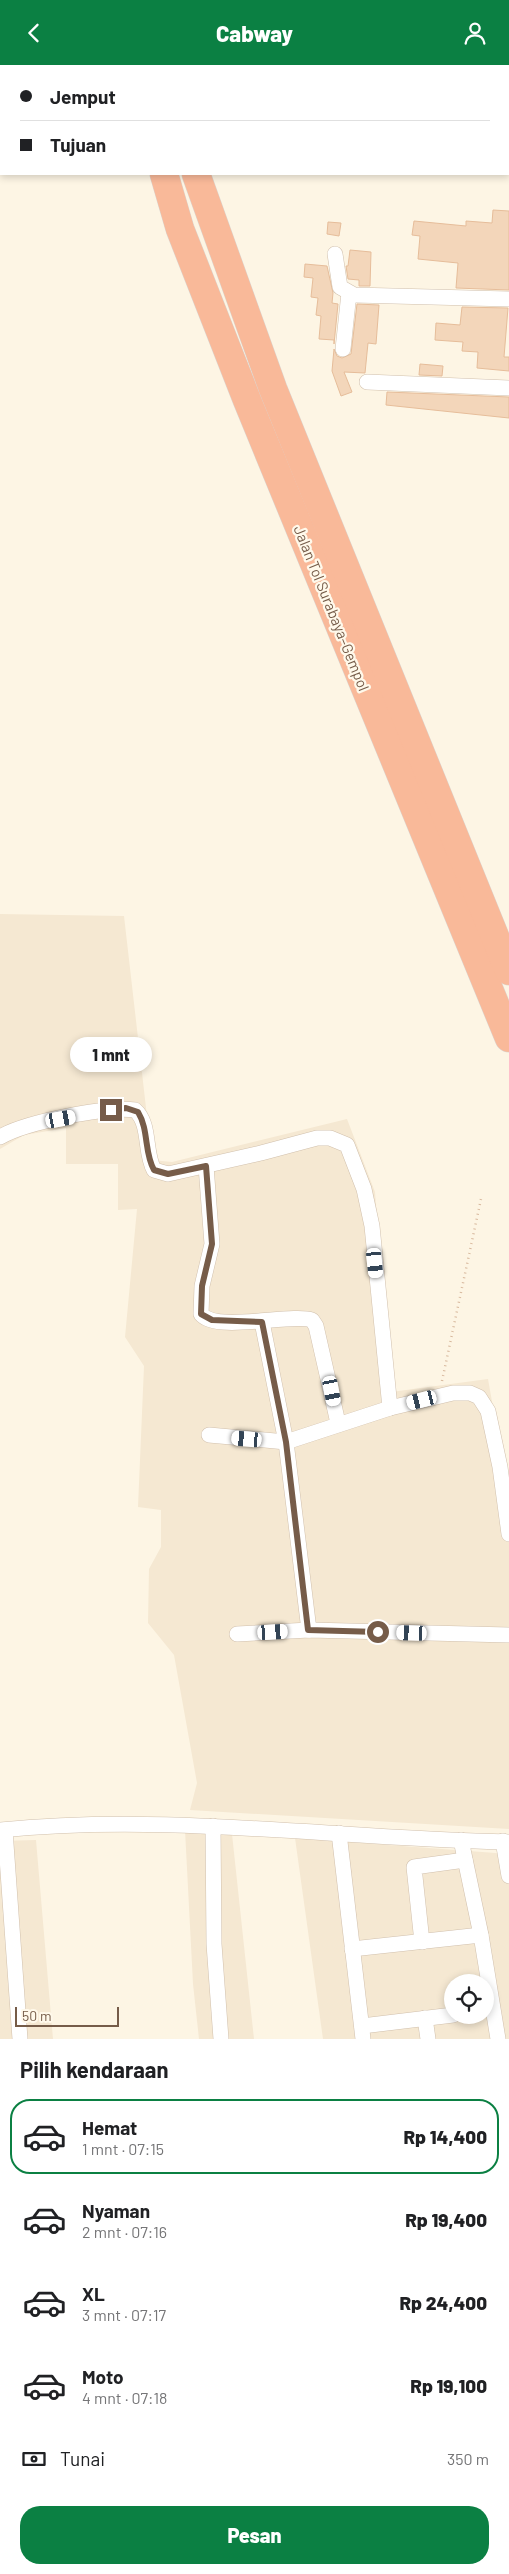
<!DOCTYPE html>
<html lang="id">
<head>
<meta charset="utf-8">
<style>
  :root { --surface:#fff; --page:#f6f6f6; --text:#202124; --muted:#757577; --line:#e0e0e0; --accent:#0b8043 }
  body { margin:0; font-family:Barlow,sans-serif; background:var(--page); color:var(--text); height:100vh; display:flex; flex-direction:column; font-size:19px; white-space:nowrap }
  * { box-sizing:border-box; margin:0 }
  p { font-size:16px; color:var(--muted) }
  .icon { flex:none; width:28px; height:28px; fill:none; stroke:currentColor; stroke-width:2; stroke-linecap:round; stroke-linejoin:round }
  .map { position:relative; height:1974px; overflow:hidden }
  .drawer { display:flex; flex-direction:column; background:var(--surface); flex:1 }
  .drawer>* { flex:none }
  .hud { position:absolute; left:0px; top:0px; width:510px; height:110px; box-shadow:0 2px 8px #0003; display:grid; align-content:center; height:110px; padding:0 20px; background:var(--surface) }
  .tools { position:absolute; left:444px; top:1909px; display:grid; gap:10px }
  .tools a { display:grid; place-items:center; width:50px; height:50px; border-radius:50%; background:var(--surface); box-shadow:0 2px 8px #0003; font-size:25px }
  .scale { position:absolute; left:15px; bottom:12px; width:104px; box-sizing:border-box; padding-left:5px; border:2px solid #765c49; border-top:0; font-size:14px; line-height:18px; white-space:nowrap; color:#765c49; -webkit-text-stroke:4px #fff9eb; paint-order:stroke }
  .end { position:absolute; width:22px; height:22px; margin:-11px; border:6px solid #765c49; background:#fff; box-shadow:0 0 0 2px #fff }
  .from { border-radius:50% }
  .bubble { position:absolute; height:35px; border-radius:18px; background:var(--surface); box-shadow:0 2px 8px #0003; font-size:16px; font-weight:800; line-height:35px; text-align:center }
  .car { position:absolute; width:15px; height:30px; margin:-15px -8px; border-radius:6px; box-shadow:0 0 4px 1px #0007; background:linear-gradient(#fff 24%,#345 0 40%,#fff 0 76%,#345 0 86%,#fff 0) }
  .hud b { display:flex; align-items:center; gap:18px; height:48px; font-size:19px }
  .hud b+b { border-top:1px solid var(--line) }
  .hud i { width:12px; height:12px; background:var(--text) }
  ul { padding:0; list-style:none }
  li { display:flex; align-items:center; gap:15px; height:75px; margin:0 10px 8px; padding:0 10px; border:2px solid transparent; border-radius:20px }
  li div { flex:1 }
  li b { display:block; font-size:19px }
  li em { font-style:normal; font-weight:800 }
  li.on { border-color:var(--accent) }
  li>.icon { width:45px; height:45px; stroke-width:1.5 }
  h2 { padding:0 20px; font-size:22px; line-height:60px }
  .pay { display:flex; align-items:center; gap:12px; height:55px; padding:0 20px; font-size:19px }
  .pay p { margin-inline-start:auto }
  .action { display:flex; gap:10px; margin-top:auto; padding:10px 20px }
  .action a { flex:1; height:58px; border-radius:20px; background:var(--accent); color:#fff; font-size:20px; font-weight:800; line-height:58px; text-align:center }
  header { display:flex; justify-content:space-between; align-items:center; height:65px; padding:0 20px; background:var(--accent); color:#fff; font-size:22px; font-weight:800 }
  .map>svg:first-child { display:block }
  .residential { fill:#f5e8d2; fill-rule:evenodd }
  .building { fill:#f3d6ba; stroke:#e6bd9a }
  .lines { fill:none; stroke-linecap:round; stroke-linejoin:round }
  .minor-casing { stroke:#d1c0ad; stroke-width:16 }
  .motorway-casing { stroke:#dbd5d0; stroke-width:29 }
  .path { stroke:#d8b99e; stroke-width:2.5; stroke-dasharray:1 4; stroke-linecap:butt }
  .minor { stroke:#fff; stroke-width:15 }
  .motorway { stroke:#f9b999; stroke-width:28 }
  .route { stroke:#765c49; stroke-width:6 }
  .labels { text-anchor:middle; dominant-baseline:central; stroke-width:4.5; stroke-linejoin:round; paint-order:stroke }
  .street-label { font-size:15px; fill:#765c49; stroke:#fff9eb }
</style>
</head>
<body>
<header><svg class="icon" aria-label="back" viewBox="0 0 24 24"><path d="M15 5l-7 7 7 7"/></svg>Cabway<svg class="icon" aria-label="person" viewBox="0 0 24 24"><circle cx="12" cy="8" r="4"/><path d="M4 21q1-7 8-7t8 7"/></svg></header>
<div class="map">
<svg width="509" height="1974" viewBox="0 0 509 1974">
  <rect width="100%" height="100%" fill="#fdf5e4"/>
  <!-- residential -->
  <g class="residential">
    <polygon points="0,849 124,851 152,1095 172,1097 347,1054 375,1127 391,1327 488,1314 509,1432 509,1764 190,1745 197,1718 174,1590 148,1558 149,1504 161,1482 161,1445 138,1442 144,1301 125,1272 137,1144 118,1145 118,1099 66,1099 66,1063 24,1070 0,1084"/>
    <polygon points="185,1765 232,1769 254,1974 199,1974 193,1919"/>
    <path d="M295,1773L509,1789V1974H323ZM452,1918H485V1950H452Z"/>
    <polygon points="36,1775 53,1974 0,1974 0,1776"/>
  </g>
  <!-- building -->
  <g class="building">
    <polygon points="493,145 509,146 509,225 456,223 458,198 418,194 420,171 412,170 414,156 466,161 466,156 492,158"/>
    <polygon points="328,157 341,158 339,171 327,169"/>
    <polygon points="350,185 371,187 370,221 359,221 359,215 348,214 346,201 348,201"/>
    <polygon points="305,199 327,201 333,228 332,238 338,239 334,279 334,275 319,274 321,251 316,250 318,233 311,232 313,213 304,212"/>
    <polygon points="357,239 379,240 376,279 368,278 365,308 344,307 352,327 341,331 332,306 334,284 337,291 342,293 351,289"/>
    <polygon points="462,242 508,243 504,292 509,292 509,306 477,303 478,287 462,286 463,277 435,275 436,258 460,260"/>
    <polygon points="420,299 443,301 442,311 419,310"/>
    <polygon points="387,327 509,332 509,353 386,340"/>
  </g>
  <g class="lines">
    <defs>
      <g id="minor">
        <polyline points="335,189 340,222 354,230 509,234"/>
        <polyline points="343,284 349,228"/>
        <polyline points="367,317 509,323"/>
        <path d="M0,1072C26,1057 106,1041 135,1045C151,1059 144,1087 154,1105L168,1109L261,1088L317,1073H330L347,1080L364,1124L372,1161L390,1343"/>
        <path d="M206,1101L212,1179L202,1221L201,1249C216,1268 291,1248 312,1255L316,1261L338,1358"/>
        <polyline points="262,1257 286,1377 309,1565"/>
        <polyline points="209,1370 286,1377 390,1343 453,1328 470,1328 479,1332 488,1346 500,1402 509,1469"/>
        <polyline points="237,1569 309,1565 509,1570"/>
        <polyline points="213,1761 214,1879 221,1974"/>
        <path d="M0,1765C170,1748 339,1774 509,1777"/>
        <polyline points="5,1765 20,1974"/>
        <polyline points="339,1768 363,1974"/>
        <polyline points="461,1775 481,1870 498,1974"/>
        <polyline points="503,1776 509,1811"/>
        <polyline points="422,1877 414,1802 465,1795"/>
        <polyline points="352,1884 481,1870"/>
        <polyline points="425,1953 428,1974"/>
        <polyline points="362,1961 453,1950"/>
      </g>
      <g id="motorway">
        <polyline points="131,0 132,1"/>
        <polyline points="157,0 157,1"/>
        <polyline points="164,109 180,164 247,335 509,973"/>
        <polyline points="196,109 273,324 509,906"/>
      </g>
    </defs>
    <!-- minor casing -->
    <use href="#minor" class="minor-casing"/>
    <!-- motorway casing -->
    <use href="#motorway" class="motorway-casing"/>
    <!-- path -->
    <polyline class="path" points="442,1316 481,1134"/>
    <!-- minor -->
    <use href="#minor" class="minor"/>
    <!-- motorway -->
    <use href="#motorway" class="motorway"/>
  </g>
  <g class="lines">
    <!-- route -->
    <path class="route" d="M111,1045L126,1043L138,1047C149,1065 144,1088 154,1105L168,1109L206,1101L212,1179L202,1221L201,1249L212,1255L262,1257L286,1377L308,1565L378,1567"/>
  </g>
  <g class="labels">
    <!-- street labels -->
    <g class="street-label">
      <text transform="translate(332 543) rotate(68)">Jalan Tol Surabaya–Gempol</text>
    </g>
  </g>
</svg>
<div class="tools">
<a><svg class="icon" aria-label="locate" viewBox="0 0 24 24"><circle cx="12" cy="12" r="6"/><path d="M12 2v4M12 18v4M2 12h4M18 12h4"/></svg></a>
</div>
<div class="scale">50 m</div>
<i class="end from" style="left:378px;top:1567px"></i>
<i class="end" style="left:111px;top:1045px"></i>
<div class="bubble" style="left:70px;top:972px;width:82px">1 mnt</div>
<i class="car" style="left:61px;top:1054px;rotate:80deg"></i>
<i class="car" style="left:375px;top:1198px;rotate:174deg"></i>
<i class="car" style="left:332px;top:1326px;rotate:169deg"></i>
<i class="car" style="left:422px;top:1335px;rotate:256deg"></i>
<i class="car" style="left:247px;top:1374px;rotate:275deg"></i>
<i class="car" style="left:273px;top:1567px;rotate:87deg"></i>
<i class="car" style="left:412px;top:1568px;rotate:272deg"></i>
<div class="hud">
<b><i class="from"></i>Jemput</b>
<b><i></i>Tujuan</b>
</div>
</div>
<section class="drawer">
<h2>Pilih kendaraan</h2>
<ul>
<li class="on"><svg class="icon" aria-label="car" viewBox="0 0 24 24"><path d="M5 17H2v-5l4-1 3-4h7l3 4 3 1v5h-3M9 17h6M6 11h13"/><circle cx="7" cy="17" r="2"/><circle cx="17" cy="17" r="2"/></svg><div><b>Hemat</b><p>1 mnt · 07:15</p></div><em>Rp 14,400</em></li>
<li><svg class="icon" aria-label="car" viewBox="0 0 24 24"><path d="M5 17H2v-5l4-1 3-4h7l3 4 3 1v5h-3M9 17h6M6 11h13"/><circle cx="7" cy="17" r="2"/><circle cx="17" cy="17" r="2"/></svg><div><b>Nyaman</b><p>2 mnt · 07:16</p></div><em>Rp 19,400</em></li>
<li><svg class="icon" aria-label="car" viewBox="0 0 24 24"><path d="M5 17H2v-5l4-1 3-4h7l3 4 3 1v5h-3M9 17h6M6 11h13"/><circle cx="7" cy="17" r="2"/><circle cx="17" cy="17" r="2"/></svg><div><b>XL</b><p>3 mnt · 07:17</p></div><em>Rp 24,400</em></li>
<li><svg class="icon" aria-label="car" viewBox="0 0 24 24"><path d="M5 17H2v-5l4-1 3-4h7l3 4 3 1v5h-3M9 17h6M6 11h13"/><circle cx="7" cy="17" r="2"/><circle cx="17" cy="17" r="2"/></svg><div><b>Moto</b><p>4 mnt · 07:18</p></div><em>Rp 19,100</em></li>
</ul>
<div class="pay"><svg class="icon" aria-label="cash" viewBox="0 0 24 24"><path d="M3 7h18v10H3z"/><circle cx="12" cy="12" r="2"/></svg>Tunai<p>350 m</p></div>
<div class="action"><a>Pesan</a></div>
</section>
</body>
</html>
